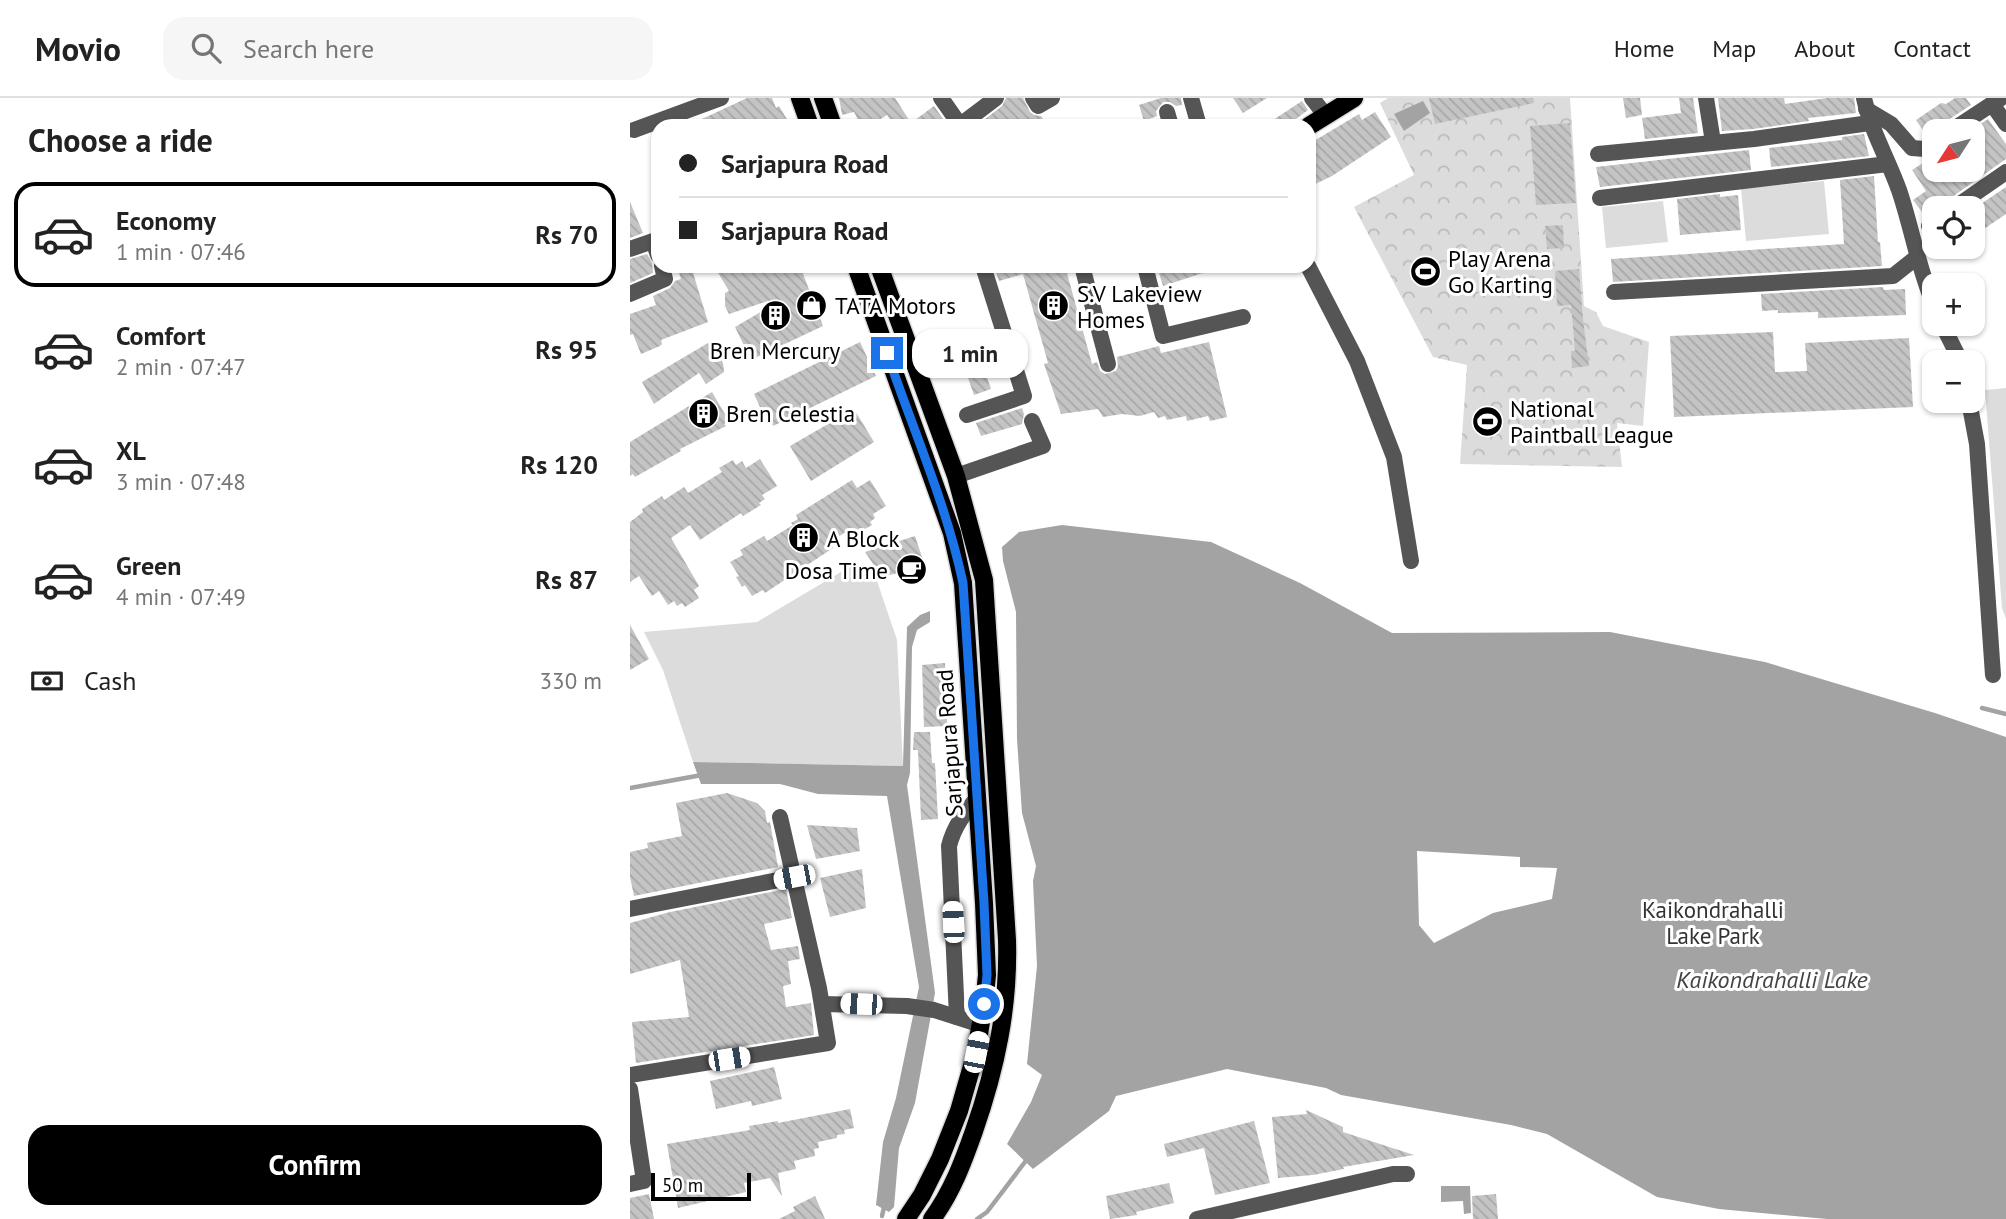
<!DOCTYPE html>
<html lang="en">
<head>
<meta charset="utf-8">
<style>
  :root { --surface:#fff; --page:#f6f6f6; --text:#222; --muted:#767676; --line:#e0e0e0; --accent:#000 }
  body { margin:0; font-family:"PT Sans",sans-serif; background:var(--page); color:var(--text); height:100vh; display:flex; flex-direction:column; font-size:26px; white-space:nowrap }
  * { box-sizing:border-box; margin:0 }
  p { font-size:23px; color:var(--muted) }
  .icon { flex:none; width:38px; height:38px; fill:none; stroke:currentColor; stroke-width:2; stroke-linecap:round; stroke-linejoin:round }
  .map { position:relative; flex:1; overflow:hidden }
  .drawer { display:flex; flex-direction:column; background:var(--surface); width:630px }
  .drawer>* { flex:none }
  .hud { position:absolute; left:21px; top:21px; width:665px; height:154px; border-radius:21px; box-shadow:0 2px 5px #0004; display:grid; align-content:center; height:154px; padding:0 28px; background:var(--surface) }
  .needle { width:46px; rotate:234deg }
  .buttons { position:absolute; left:1292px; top:21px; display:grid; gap:14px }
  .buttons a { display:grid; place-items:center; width:63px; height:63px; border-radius:14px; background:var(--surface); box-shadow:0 2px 5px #0004; font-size:35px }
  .scale { position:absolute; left:21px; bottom:18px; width:100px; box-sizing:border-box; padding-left:7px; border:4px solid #000; border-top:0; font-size:19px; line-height:24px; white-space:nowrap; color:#000; -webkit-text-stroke:5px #fff; paint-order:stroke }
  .end { position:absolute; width:32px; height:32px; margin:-16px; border:9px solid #1a73e8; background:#fff; box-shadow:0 0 0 4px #fff }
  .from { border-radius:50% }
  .bubble { position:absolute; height:49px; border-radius:21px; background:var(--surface); box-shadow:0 2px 5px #0004; font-size:23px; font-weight:600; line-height:49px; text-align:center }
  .car { position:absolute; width:21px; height:42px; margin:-21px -10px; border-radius:9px; box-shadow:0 0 5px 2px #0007; background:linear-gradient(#fff 24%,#345 0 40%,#fff 0 76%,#345 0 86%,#fff 0) }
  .hud b { display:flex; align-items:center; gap:24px; height:66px; font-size:26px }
  .hud b+b { border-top:2px solid var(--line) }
  .hud i { width:18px; height:18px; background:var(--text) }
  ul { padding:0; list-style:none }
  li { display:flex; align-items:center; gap:21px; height:105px; margin:0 14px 10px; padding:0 14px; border:4px solid transparent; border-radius:21px }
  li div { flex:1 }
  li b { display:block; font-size:26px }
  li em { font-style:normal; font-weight:600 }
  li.on { border-color:var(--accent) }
  li>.icon { width:63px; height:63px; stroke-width:1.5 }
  h2 { padding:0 28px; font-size:32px; line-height:84px }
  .pay { display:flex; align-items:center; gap:18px; height:77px; padding:0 28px; font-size:26px }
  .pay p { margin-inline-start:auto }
  .button { display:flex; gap:14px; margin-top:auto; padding:14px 28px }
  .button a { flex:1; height:80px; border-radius:21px; background:var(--accent); color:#fff; font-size:28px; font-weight:600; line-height:80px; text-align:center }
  header { display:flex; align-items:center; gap:42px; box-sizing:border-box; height:98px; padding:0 35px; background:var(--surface); border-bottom:2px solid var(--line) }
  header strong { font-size:33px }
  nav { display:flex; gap:38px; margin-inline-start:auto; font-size:24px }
  .search { width:490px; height:63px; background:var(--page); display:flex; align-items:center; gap:18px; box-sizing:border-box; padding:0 24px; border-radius:21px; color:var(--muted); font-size:26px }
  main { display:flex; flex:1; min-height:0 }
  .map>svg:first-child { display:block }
  .grass { fill:#dcdcdc }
  .park { fill:url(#park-crowns) }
  .water { fill:#a3a3a3; fill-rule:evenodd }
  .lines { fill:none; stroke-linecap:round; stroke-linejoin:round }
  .stream { stroke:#a3a3a3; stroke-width:4.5 }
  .building { fill:url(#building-back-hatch) }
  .major-casing { stroke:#dbdbdb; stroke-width:21 }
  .minor { stroke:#555; stroke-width:16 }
  .major { stroke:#000; stroke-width:18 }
  .route { stroke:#1a73e8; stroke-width:9 }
  .labels { text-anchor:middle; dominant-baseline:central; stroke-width:6; stroke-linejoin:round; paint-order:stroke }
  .poi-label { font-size:23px; fill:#000; stroke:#fff; text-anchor:start }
  .street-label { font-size:23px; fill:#000; stroke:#fff }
  .park-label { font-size:23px; fill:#333; stroke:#fff }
  .water-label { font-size:24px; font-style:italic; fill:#444; stroke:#fff }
</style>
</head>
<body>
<header>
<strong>Movio</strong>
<div class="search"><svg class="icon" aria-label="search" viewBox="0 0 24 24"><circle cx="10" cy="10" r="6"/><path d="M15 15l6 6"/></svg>Search here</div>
<nav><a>Home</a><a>Map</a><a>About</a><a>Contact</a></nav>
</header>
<main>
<section class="drawer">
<h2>Choose a ride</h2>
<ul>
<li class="on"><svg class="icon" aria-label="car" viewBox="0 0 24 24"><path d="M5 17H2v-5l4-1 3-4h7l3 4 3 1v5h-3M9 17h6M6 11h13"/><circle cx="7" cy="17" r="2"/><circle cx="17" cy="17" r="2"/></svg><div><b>Economy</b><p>1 min · 07:46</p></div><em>Rs 70</em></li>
<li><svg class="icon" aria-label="car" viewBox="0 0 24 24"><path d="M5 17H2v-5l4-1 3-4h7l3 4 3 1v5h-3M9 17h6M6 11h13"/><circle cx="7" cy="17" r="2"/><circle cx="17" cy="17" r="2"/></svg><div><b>Comfort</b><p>2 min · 07:47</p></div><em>Rs 95</em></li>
<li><svg class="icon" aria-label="car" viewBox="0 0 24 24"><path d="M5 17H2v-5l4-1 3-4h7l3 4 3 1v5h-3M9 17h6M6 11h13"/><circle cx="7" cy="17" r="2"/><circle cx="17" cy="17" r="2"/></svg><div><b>XL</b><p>3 min · 07:48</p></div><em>Rs 120</em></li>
<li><svg class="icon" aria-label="car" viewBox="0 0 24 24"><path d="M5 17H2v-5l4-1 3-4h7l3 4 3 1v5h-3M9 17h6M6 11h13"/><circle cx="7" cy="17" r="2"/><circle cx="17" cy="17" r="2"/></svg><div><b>Green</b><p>4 min · 07:49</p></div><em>Rs 87</em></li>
</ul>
<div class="pay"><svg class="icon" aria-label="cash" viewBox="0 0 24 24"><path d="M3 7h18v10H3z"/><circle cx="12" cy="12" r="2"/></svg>Cash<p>330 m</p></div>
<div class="button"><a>Confirm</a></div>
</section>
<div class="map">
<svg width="1376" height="1121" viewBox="0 0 1376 1121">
  <defs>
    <pattern id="park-crowns" width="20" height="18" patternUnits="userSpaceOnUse" patternTransform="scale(1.75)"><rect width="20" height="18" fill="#dcdcdc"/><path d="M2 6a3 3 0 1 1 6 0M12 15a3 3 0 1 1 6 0" fill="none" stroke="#bbb"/></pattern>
    <pattern id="building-back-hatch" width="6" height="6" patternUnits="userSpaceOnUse" patternTransform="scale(1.75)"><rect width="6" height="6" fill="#c4c4c4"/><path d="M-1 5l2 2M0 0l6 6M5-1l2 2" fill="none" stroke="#a7a7a7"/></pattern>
  </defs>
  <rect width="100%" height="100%" fill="#fff"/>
  <!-- grass -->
  <g class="grass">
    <polygon points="1194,83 1199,136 1116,143 1111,90"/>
    <polygon points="1033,103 1038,144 976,150 972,109"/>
    <polygon points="1376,290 1376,521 1372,510 1355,292"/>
    <polygon points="221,468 227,483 247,483 267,542 273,668 63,664 33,572 14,534 127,524"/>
  </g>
  <!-- park -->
  <polygon class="park" points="758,0 940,0 954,208 966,214 973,228 1019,244 1013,328 987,325 992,369 830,366 837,267 803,259 724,109 784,77 750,5"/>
  <!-- water -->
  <g class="water">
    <polygon points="793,3 800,15 774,33 764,16"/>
    <path d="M432,427L581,444L670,485L762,535L980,534L1135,564L1305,615L1376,639V1121H1197L1089,1111L1027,1099L917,1036L881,1027L711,997L696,990L597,971L486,998L479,1013L403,1071L377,1046L401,1004L412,977L397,966L407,868L403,783L406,768L392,715L387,641L386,514L373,463L372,449L389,434ZM787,753L890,759V769L927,770L922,801L863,815L804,845L789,827Z"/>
    <polygon points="300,513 300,524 287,532 282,549 280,675 277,687 305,895 285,1005 269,1050 264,1109 259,1114 246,1107 253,1044 266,1000 289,889 257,698 188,696 150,686 71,686 63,664 273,668 277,529 290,517"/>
    <polygon points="840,1088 841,1115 834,1116 833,1103 811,1104 811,1088"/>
  </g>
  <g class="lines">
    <!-- stream -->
    <g class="stream">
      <polyline points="1352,610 1376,616"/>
      <polyline points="0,690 72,677"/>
      <polyline points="252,1118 255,1105"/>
      <polyline points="347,1121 357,1114 398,1060"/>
    </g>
  </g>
  <!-- building -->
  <g class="building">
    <polygon points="117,0 142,0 146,10 149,8 161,28 57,28"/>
    <polygon points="209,0 265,0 281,25 304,8 318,28 265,28 257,17 239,28 231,28 224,14 212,17"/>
    <polygon points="376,0 393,0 400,14 404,17 411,18 418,28 346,28 372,8"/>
    <polygon points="531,0 551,0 552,7 546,8 540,4 533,4 526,13 527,18 514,23 509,7"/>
    <polygon points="603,0 637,0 613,15"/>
    <polygon points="799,0 903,0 904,5 805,26"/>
    <polygon points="993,0 1010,0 1012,17 996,20"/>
    <polygon points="1049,0 1063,0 1068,35 1015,41 1012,20 1051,15"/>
    <polygon points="1088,0 1154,0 1155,6 1197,0 1224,0 1226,15 1178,20 1179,23 1123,31 1092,33"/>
    <polygon points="1325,0 1336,0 1341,7 1315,24 1311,33 1296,37 1286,22 1311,5 1316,6"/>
    <polygon points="672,3 678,12 662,24 655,28 634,28"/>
    <polygon points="745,14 761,39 702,78 679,89 679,46 729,16 732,22"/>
    <polygon points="1358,21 1376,46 1376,61 1295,118 1283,102 1296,93 1282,72 1304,58 1304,72 1342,72 1342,33 1340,33"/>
    <polygon points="940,25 946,105 906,107 900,28"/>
    <polygon points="1234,36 1239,58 1141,69 1139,50 1212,42 1212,39"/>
    <polygon points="1119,52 1121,72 970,89 966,69"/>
    <polygon points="1244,78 1248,144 1250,144 1252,168 983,184 981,161 1214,146 1210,82"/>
    <polygon points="1376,89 1376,116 1342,139 1342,112"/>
    <polygon points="1090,96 1090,99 1108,97 1111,132 1050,137 1047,101"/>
    <polygon points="0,104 13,135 0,140"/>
    <polygon points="933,127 934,150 917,151 915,128"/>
    <polygon points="17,156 22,165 23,175 0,185 0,161"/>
    <polygon points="55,168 61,168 78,224 31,242 32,246 30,248 11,256 3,236 0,237 0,216 26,207 23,198 40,190 45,183 51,181 48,171"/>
    <polygon points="84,168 170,168 193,228 121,262 105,229 141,208 138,203 99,216 95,208 95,195 99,193"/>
    <polygon points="364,168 435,168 462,266 467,264 470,273 475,276 486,273 488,268 487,259 529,248 531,255 579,244 597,319 580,323 578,318 557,323 556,318 537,322 535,318 528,320 524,314 510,318 492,316 473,319 468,311 431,316 414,266 418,265 393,176 369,183"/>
    <polygon points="527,168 587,168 588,170 533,188"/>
    <polygon points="949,171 953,221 959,268 942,270 941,253 945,253 941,207 927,208 925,173"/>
    <polygon points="1253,189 1254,192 1275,191 1276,217 1188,220 1188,214 1148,215 1148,212 1132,213 1131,196"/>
    <polygon points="1143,234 1145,274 1177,273 1175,245 1279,240 1283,309 1044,319 1040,238"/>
    <polygon points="230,244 246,278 143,328 138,316 134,318 124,296"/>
    <polygon points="78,245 79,249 83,247 93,265 94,274 76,286 69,275 24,306 12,284"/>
    <polygon points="354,271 361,291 344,297 337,277"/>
    <polygon points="82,294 99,323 94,326 96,328 50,351 51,353 5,379 3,376 0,378 0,344"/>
    <polygon points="392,310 394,316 392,326 351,338 346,325"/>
    <polygon points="224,311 244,344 181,383 160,348"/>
    <polygon points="130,361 147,388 132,397 135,401 129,405 131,407 113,418 111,415 70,442 60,427 41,440 69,488 64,492 69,500 55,509 52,505 47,508 44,503 38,507 29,493 22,498 9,478 0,484 0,424 13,414 12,411 32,398 34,402 54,389 58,395 92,374 89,370 103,362 106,367 112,363 116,370"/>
    <polygon points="222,382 227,390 240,382 256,408 243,416 245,420 240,424 242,427 228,435 226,432 220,435 219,432 200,444 203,450 135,495 133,492 122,498 115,487 112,489 106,479 109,478 100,464 113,457 110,452 134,438 137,443 163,427 161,425 168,421 166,417"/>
    <polygon points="285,438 295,468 252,479 235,454"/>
    <polygon points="0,527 19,561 0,572"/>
    <polygon points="315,565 317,628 294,629 292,567"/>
    <polygon points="284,634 300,634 302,665 305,665 308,721 291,722 288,652 283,652"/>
    <polygon points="97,695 127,705 135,713 137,725 140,724 148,769 4,798 0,779 0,754 18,750 17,745 52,738 46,705"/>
    <polygon points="177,727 227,730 230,753 186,761"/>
    <polygon points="232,771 236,810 200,819 190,780"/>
    <polygon points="156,791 162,820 134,826 141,852 168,848 170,861 158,863 161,886 153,888 156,909 181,905 184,937 6,965 2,924 59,919 50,862 0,876 0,825 40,814"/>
    <polygon points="144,969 152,1001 122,1008 121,1003 86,1011 80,983"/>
    <polygon points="220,1011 224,1030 214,1032 215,1036 207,1037 207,1040 188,1044 189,1050 184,1051 185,1058 164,1063 166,1071 148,1075 152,1098 140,1080 114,1085 116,1094 48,1110 37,1046 120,1032 119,1028 148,1023 148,1025"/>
    <polygon points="676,1012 713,1029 713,1034 784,1057 713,1069 714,1071 683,1077 648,1080 642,1019 677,1016"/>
    <polygon points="624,1023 640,1085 585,1097 574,1050 537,1059 534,1046"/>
    <polygon points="539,1085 544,1105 506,1114 507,1117 480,1121 476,1098"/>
    <polygon points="19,1096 24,1121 0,1121 0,1100"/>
    <polygon points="866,1096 868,1121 843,1121 842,1098"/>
    <polygon points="185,1098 195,1121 149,1121 165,1113 163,1109"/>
  </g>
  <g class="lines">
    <defs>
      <g id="major">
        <polyline points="170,0 180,28"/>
        <polyline points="193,0 203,28"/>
        <polyline points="679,28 724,0"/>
        <polyline points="226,168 322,435 333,485 354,805 357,877 354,906 346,954 329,1013 310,1061 292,1097 276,1121"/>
        <path d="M249,168L326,378L354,482L377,842C379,909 366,970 344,1033C333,1064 322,1094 302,1121"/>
      </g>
    </defs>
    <!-- major casing -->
    <use href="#major" class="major-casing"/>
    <!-- minor -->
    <g class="minor">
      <polyline points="311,0 330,27"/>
      <polyline points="403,0 408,8 422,0"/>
      <polyline points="561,0 569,28"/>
      <polyline points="682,0 696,18"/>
      <polyline points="1076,0 1083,44"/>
      <path d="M1234,0C1241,33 1258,61 1269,92C1282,130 1288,170 1304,207"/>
      <polyline points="1362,6 1376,26"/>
      <polyline points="1236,11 1261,26 1282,50 1295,51 1304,44"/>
      <polyline points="537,14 541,28"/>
      <polyline points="329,28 366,0"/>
      <polyline points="4,32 91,0"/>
      <polyline points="1321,33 1371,0"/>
      <polyline points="968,56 1124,41 1240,25"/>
      <polyline points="970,100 1258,66"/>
      <polyline points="1324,110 1376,74"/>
      <polyline points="1299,128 1304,125"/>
      <polyline points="0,151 23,143 28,157"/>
      <polyline points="452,168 478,266"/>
      <polyline points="515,168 533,238 613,219"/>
      <polyline points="678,168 727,263 764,359 781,463"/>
      <polyline points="984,194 1263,178 1287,159"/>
      <polyline points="0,196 35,181 32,168"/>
      <polyline points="1312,226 1331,264"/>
      <polyline points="286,267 374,236"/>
      <polyline points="1339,303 1347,346 1363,577"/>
      <polyline points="337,317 394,298 353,168"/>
      <polyline points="326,378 413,348 402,323"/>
      <polyline points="0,811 164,779"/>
      <polyline points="192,906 277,908 304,912 351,927"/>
      <path d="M327,919L319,748C324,728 335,714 348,699"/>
      <polyline points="0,977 198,945 189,890 150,719"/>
      <polyline points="0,991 14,1083 0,1086"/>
      <polyline points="567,1121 763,1076 777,1076"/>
    </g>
    <!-- major -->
    <use href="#major" class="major"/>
  </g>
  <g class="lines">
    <!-- route -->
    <path class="route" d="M257,255C283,332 316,405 333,485L354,805L357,877L354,906"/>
  </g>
  <!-- icons -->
  <defs>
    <symbol id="stadium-disc" viewBox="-11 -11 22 22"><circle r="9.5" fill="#000" stroke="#fff"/><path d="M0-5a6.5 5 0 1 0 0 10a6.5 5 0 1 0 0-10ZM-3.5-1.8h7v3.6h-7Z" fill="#fff"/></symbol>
    <symbol id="shop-disc" viewBox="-11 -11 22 22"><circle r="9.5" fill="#000" stroke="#fff"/><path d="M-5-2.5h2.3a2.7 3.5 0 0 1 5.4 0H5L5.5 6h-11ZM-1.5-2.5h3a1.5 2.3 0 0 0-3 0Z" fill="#fff"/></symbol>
    <symbol id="building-disc" viewBox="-11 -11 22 22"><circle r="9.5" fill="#000" stroke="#fff"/><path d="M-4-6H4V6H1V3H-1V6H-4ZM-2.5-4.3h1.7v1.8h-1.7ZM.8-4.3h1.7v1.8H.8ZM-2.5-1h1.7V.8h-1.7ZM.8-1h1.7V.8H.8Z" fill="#fff"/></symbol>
    <symbol id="cafe-disc" viewBox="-11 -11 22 22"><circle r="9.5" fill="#000" stroke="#fff"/><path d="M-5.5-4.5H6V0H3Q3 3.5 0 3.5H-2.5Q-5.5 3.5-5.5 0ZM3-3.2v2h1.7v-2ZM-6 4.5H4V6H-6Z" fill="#fff"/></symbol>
  </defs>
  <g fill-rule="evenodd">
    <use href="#stadium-disc" x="778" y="156" width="35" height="35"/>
    <use href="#shop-disc" x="164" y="190" width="35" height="35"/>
    <use href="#building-disc" x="406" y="190" width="35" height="35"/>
    <use href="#building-disc" x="128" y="200" width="35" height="35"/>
    <use href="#building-disc" x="56" y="298" width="35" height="35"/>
    <use href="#stadium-disc" x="840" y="306" width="35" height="35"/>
    <use href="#building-disc" x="156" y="422" width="35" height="35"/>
    <use href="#cafe-disc" x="264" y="454" width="35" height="35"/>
  </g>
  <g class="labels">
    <!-- poi labels -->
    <g class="poi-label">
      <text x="818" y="160">Play Arena<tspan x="818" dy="26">Go Karting</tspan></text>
      <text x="447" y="195">S.V Lakeview<tspan x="447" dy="26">Homes</tspan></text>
      <text x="205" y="207">TATA Motors</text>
      <text x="145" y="252" text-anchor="middle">Bren Mercury</text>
      <text x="880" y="310">National<tspan x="880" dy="26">Paintball League</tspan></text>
      <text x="96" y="315">Bren Celestia</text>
      <text x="197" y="440">A Block</text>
      <text x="258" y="472" text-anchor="end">Dosa Time</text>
    </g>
    <!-- street labels -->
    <g class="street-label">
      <text transform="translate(319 645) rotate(-94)">Sarjapura Road</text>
    </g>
    <!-- park labels -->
    <g class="park-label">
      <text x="1083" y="811">Kaikondrahalli<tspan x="1083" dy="26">Lake Park</tspan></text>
    </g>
    <!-- water labels -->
    <g class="water-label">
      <text x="1142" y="881">Kaikondrahalli Lake</text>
    </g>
  </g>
</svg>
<div class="buttons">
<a><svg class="needle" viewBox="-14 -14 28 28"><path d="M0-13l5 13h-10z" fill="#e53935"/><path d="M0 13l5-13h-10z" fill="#767676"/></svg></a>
<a><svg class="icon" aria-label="locate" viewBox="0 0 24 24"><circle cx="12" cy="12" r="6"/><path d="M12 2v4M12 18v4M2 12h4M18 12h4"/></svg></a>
<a>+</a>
<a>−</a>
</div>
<div class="scale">50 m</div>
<i class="end from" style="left:354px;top:906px"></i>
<i class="end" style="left:257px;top:255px"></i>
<div class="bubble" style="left:282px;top:231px;width:116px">1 min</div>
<i class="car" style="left:164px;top:779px;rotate:259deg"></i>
<i class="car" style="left:323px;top:824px;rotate:357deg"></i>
<i class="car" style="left:231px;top:906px;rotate:272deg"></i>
<i class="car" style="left:346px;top:954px;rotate:11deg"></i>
<i class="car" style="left:99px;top:961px;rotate:81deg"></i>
<div class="hud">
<b><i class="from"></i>Sarjapura Road</b>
<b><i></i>Sarjapura Road</b>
</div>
</div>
</main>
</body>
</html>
